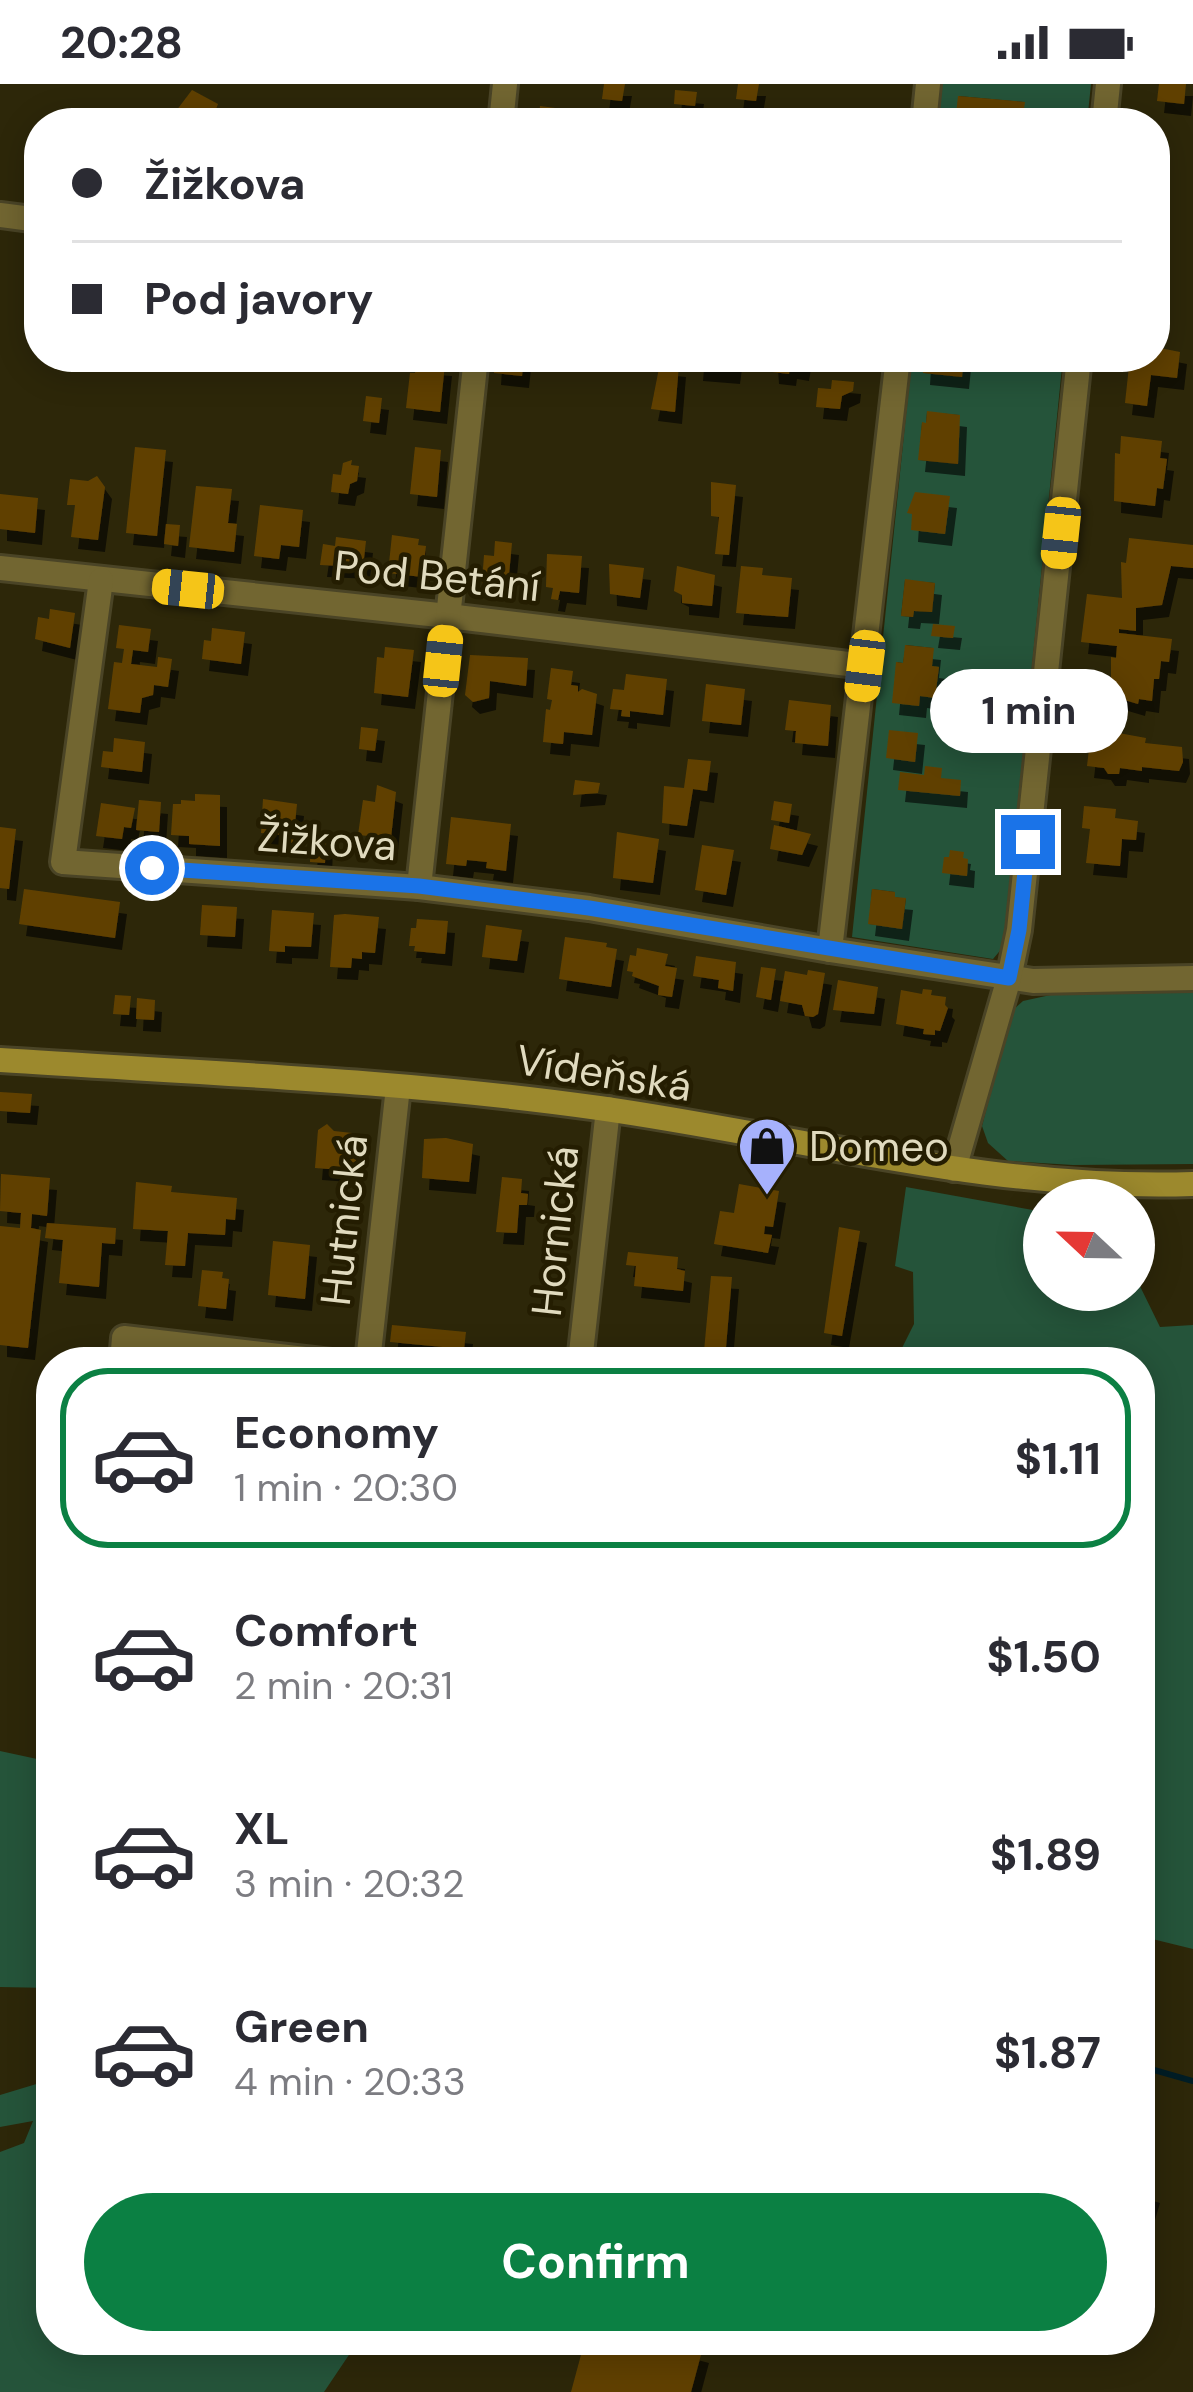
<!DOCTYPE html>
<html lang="en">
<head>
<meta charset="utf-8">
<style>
  :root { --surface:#fff; --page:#f7f7f7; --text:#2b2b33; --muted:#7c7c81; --line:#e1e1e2; --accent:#0b8043 }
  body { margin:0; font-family:"DM Sans",sans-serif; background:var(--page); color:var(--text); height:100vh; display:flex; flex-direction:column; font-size:45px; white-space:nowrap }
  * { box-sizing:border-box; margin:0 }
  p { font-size:39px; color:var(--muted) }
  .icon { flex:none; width:66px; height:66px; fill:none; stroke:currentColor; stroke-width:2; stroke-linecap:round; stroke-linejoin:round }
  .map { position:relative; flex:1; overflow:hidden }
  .panel { position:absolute; left:36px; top:1263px; width:1119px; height:1008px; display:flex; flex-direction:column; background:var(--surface); border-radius:48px; box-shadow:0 6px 30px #0003 }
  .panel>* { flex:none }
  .guide { position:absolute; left:24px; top:24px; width:1146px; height:264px; border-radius:48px; box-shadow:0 6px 30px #0003; display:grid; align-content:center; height:264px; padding:0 48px; background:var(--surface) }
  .needle { width:78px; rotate:292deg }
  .controls { position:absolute; left:1023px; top:1095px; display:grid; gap:24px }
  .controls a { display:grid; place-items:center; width:132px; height:132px; border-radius:50%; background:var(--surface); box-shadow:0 6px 30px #0003; font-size:60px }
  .end { position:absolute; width:54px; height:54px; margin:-27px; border:15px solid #1a73e8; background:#fff; box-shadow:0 0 0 6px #fff }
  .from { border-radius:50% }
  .bubble { position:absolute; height:84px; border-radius:42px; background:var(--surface); box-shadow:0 6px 30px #0003; font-size:39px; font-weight:700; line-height:84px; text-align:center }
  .car { position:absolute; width:36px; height:72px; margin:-36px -18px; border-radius:15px; box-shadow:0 0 9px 3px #0007; background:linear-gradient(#f5c518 24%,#345 0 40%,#f5c518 0 76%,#345 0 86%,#f5c518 0) }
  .guide b { display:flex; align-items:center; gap:42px; height:114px; font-size:45px }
  .guide b+b { border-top:3px solid var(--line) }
  .guide i { width:30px; height:30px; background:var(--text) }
  ul { padding:21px 0 0; list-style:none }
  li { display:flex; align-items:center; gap:36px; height:180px; margin:0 24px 18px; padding:0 24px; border:6px solid transparent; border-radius:48px }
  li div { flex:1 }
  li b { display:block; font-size:45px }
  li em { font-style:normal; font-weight:700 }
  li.active { border-color:var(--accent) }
  li>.icon { width:108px; height:108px; stroke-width:1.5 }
  .primary-button { display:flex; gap:24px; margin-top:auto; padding:24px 48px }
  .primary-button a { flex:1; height:138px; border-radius:72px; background:var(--accent); color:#fff; font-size:48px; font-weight:700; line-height:138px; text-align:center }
  .status { display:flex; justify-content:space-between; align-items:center; height:84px; padding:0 60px; background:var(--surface); direction:ltr }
  .status svg { height:33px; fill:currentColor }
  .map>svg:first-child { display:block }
  .green { fill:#25543a; fill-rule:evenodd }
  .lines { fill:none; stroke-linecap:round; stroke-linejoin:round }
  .stream { stroke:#001d25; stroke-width:6 }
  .building { fill:#614100; filter:url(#shadow) }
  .street-casing { stroke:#4a4426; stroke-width:30 }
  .secondary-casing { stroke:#4a4426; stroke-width:30 }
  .street { stroke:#726631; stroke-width:24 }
  .secondary { stroke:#9c892d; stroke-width:24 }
  .route { stroke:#1a73e8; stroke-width:15 }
  .labels { text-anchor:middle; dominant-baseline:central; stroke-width:9; stroke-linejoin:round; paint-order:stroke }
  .street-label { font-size:42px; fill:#e0dabe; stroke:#241d01 }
  .poi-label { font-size:42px; fill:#e0dabe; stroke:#241d01; text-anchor:start }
</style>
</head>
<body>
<div class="status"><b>20:28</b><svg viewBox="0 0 49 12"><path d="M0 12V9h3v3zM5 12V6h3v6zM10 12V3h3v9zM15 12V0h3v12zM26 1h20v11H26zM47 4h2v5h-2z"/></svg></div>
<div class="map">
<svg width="1193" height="2308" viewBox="0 0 1193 2308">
  <defs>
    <filter id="shadow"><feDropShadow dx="7" dy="12" stdDeviation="0" flood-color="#0009"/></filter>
  </defs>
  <rect width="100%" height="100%" fill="#2d2709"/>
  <!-- green -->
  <g class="green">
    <polygon points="941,0 1091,0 1087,39 1022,39 1024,18 959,12 955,39 937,39"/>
    <path d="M912,273H924V289L961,293L964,273H1063L1004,862L993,875L852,853ZM927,328L959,331L957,380L919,376L922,339H926ZM905,496L935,499L932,528L914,527L913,533L901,532ZM906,561L933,564L932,582L938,584L935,613L920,612L918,622L897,578L903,579ZM872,805L895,808V813L906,815L902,844L869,840Z"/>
    <polygon points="1193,907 1193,1080 1073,1081 1008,1077 988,1059 982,1042 1012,927 1023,917 1055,910"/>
    <polygon points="906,1103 1044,1128 1044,1206 1134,1206 1134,1190 1160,1243 1193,1241 1193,1865 1140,1852 1140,1278 842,1278 900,1268 914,1240 913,1188 895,1182"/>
    <polygon points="0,1667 51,1678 51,1904 0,1903"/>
    <polygon points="51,1910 51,2256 359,2256 324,2308 0,2308 0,2068 24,2059 33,2037 0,2043 0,2011 43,1998"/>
  </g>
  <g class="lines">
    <!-- stream -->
    <polyline class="stream" points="1140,1982 1193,1997"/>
  </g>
  <!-- building -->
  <g class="building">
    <polygon points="604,0 625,0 622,17 602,15"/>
    <polygon points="738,0 759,0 756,17 736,15"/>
    <polygon points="1159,0 1186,0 1184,20 1157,17"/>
    <polygon points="192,6 218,20 214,30 207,39 175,39 176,27"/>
    <polygon points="675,6 697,8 695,22 674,20"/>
    <polygon points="958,12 1025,18 1022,39 955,39"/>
    <polygon points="540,22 578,27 576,39 538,39"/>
    <polygon points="1155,263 1180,268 1177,294 1151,291 1147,322 1125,319 1130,273 1155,273"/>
    <polygon points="495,273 524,273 522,292 494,289"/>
    <polygon points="697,273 735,273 733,288 696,285"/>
    <polygon points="771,273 804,273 802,285 790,283 789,290 772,288"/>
    <polygon points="924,273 964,273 962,293 923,289"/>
    <polygon points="417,278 445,280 440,328 406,324 410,289 415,289"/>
    <polygon points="660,279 679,281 675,328 651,325"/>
    <polygon points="832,296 854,298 853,307 842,312 840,325 816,323 818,304 831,305"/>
    <polygon points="366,312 382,314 379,339 363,337"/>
    <polygon points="927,327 960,331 958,380 918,376 922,338 926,339"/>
    <polygon points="1121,352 1162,357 1160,374 1167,375 1163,405 1157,404 1155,422 1114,417 1115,369 1120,370"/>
    <polygon points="135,363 166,366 157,452 126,449"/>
    <polygon points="415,363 441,366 437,413 410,410"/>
    <polygon points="352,376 351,381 359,382 357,397 350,400 348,410 331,408 333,390 341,391 343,379"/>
    <polygon points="97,392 105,403 98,456 71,453 75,421 67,421 70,395 88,397"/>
    <polygon points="711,398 736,401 729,471 715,470 719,433 711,432"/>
    <polygon points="196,402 232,405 228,439 237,440 234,468 189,463"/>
    <polygon points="915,408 950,412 945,450 911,446 912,430 907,429"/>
    <polygon points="0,410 38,414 35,449 0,445"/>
    <polygon points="260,421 303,426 299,463 281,461 279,475 254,472"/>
    <polygon points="166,440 180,441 178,462 164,460"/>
    <polygon points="392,451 419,455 418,461 426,462 422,493 388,489"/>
    <polygon points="336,453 366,457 363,483 320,481 323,460 335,462"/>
    <polygon points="1129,454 1193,461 1193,484 1171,482 1162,521 1136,524 1136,547 1119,545 1119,549 1172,555 1169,578 1161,577 1159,595 1154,595 1152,617 1139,615 1138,620 1111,612 1111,573 1116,574 1117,562 1081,558 1087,510 1122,514 1121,478 1126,479"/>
    <polygon points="495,457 512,459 508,501 482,499 484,471 494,472"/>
    <polygon points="547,470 582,472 579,509 560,507 558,516 551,515 553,504 546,503"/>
    <polygon points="609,480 644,484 640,514 610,510"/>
    <polygon points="677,482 715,491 712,522 682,519 682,511 674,507"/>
    <polygon points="741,482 763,484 762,491 792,494 788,533 736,529"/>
    <polygon points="905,495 935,499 932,528 914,527 913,533 901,532"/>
    <polygon points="50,525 75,529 70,564 35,555 38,533 49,535"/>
    <polygon points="933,540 955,542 953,554 931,552"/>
    <polygon points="119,541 151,545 148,568 133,566 131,580 157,583 158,573 172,575 168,603 154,601 153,611 142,614 140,629 108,625 114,578 122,579 124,565 116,564"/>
    <polygon points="212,544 245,548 241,580 202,575 204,556 211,557"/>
    <polygon points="905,561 934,564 932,582 939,583 935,614 920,612 919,622 892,619 896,578 903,579"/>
    <polygon points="385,563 414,566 408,613 374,609 377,573 384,574"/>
    <polygon points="470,571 528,574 526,602 490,597 489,614 473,618 465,611"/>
    <polygon points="551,584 573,587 571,601 578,602 578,608 582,605 597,610 592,651 564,648 563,660 543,658 546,625 550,626 552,616 547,615"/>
    <polygon points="626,590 667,595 663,631 630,627 630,633 621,632 622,626 610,625 613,605 624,606"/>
    <polygon points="706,600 745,605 741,641 702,637"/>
    <polygon points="789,616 831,621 828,662 795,659 796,647 785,646"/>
    <polygon points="361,643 378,645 375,667 359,665"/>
    <polygon points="889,646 918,649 915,678 886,674"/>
    <polygon points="1091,648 1113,648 1146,654 1145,659 1182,663 1183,678 1179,687 1142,683 1142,687 1120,684 1119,690 1108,690 1104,684 1087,682"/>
    <polygon points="114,654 145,658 142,688 101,683 103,667 113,668"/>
    <polygon points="688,675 711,677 707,707 693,705 687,742 662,739 664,702 684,704"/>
    <polygon points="925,682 942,684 941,694 961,696 960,712 898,706 900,688 924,691"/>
    <polygon points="575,696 600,699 598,709 573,711"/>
    <polygon points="377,701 396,708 391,754 358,751 363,716 375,718"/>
    <polygon points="195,710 220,711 220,762 189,760 189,752 171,751 173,720 181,720 181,716 195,717"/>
    <polygon points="263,715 297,720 293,759 284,758 285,751 261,749"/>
    <polygon points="139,716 161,718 159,748 136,746"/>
    <polygon points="774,717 792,720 789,739 771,736"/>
    <polygon points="101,719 135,724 131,744 124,743 122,755 96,752"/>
    <polygon points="1084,722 1116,725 1115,734 1138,737 1136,756 1122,755 1120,782 1086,779 1090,745 1082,744"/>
    <polygon points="451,733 511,740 506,787 486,784 487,778 467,776 466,782 446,780"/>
    <polygon points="774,741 811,750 802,771 770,765"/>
    <polygon points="0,743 16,745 9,805 0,804"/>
    <polygon points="617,748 659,755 653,799 613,794"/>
    <polygon points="311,751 326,752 325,779 310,778"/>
    <polygon points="702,761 734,766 726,811 695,806"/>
    <polygon points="950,766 964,768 963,774 968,775 967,792 942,789 944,773 949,773"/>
    <polygon points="24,805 120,818 115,854 19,840"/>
    <polygon points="872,805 895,808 895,813 906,814 902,845 868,840"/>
    <polygon points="202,821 237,823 235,853 200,851"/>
    <polygon points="272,826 314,829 311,863 285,862 285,868 269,867"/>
    <polygon points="345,830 379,833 375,869 362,868 362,875 352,874 351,884 330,883 334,831"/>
    <polygon points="417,835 448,837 445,870 414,867 415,862 409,862 411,844 416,844"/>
    <polygon points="486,841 522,846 517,877 482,873"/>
    <polygon points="565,853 607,859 606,863 617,865 611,903 559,895"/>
    <polygon points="637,864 668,870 665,882 677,884 672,913 658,911 659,902 632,892 633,888 627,887 630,871 636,872"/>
    <polygon points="696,872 736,878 733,907 718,904 719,896 693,892"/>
    <polygon points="761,883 776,885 771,916 756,913"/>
    <polygon points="808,886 825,889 818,930 813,933 805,932 802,921 780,917 785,887 807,891"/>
    <polygon points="838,896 878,903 874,930 833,926"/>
    <polygon points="923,905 932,906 931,911 946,913 945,921 948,924 940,947 935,946 935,951 923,950 924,945 896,940 901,906 922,910"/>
    <polygon points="115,911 131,912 129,931 113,930"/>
    <polygon points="137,914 155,916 154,936 136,935"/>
    <polygon points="0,1008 32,1010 30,1029 0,1027"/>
    <polygon points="327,1040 334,1047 352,1049 351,1060 357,1061 356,1079 343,1078 342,1086 315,1084 318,1046"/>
    <polygon points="446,1054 473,1060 469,1098 422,1094 424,1055"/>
    <polygon points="1,1090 50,1094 47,1132 32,1130 31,1144 41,1146 28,1264 0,1261 0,1142 20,1144 21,1129 0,1127"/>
    <polygon points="502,1093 522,1095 521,1109 528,1110 527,1121 519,1121 517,1149 496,1148"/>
    <polygon points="136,1098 172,1102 171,1108 237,1114 235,1136 226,1135 225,1151 188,1149 185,1182 165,1181 168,1147 133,1145"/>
    <polygon points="739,1100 779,1107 773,1143 765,1142 764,1150 772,1151 768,1169 714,1160 720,1127 734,1129"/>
    <polygon points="47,1139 116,1144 115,1160 102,1159 99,1203 59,1199 63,1156 45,1154"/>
    <polygon points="839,1143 860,1147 842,1252 824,1249"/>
    <polygon points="273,1157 310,1161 305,1215 268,1211"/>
    <polygon points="628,1168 678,1173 677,1185 685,1187 683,1207 634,1202 636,1182 626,1181"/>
    <polygon points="202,1186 223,1188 222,1194 229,1195 226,1225 198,1222"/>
    <polygon points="711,1192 732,1193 726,1263 829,1270 829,1278 703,1278"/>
    <polygon points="392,1241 466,1248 464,1265 390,1258"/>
    <polygon points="1140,2103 1153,2107 1141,2148 1140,2148"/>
    <polygon points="585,2256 661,2256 702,2267 691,2308 571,2308"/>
  </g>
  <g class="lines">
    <defs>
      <g id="street">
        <polyline points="501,39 505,0"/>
        <polyline points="924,39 928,0"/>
        <polyline points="1104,39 1108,0"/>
        <polyline points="0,131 39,136"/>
        <polyline points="0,484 448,532 865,582"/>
        <polyline points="101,496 63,778 419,803 589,824 830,866 1033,897 1193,894"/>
        <polyline points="419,803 476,273"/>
        <polyline points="830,866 898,273"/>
        <polyline points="954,1085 1009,894 1019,846 1079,273"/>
        <polyline points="122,1278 124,1254 331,1278"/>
        <polyline points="368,1278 398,1003"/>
        <polyline points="580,1278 608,1025"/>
      </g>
      <path id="secondary" d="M0,976C199,989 401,996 599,1024C797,1052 991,1107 1193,1100"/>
    </defs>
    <!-- street casing -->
    <use href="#street" class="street-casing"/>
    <!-- secondary casing -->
    <use href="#secondary" class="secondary-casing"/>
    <!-- street -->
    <use href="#street" class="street"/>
    <!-- secondary -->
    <use href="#secondary" class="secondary"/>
  </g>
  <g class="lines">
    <!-- route -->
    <polyline class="route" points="152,784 419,802 589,824 1009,894 1019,846 1028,758"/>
  </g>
  <!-- icons -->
  <defs>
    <symbol id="shop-pin" viewBox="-11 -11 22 30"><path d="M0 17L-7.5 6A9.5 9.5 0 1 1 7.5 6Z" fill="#a6b1fc" stroke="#241d01"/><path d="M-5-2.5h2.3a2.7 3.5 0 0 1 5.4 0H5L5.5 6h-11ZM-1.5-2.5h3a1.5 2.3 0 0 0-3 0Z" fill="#111"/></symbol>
  </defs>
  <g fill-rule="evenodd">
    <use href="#shop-pin" x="734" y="1029" width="66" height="90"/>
  </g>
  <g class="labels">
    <!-- street labels -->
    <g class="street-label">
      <text transform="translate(437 492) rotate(6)">Pod Betání</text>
      <text transform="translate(327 757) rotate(4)">Žižkova</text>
      <text transform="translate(604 989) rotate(9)">Vídeňská</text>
      <text transform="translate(344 1136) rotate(-84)">Hutnická</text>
      <text transform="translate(555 1147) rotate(-84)">Hornická</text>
    </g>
    <!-- poi labels -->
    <g class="poi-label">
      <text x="809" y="1062">Domeo</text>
    </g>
  </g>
</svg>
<div class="controls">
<a><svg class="needle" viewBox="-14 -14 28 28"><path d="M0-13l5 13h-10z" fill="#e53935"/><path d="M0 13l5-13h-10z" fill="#7c7c81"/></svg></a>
</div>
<i class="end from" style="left:152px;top:784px"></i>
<i class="end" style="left:1028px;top:758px"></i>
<div class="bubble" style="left:930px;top:585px;width:198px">1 min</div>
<i class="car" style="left:1061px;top:449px;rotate:186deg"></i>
<i class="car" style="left:188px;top:505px;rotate:276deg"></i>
<i class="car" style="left:443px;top:577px;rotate:6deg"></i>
<i class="car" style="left:865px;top:582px;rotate:187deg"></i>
<div class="guide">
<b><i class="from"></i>Žižkova</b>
<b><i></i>Pod javory</b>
</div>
<section class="panel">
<ul>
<li class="active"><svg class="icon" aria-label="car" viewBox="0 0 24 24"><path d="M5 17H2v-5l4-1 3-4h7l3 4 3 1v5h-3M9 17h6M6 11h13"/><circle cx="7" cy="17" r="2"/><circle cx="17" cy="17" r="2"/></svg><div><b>Economy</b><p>1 min · 20:30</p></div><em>$1.11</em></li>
<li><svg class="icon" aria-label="car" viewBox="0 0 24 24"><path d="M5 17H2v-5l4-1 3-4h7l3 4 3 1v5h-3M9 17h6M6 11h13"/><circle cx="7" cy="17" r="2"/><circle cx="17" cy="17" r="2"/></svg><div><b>Comfort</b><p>2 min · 20:31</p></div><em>$1.50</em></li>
<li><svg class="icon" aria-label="car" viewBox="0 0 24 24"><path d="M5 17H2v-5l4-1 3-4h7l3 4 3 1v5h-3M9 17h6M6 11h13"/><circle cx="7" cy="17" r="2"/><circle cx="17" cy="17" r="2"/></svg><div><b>XL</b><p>3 min · 20:32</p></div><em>$1.89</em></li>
<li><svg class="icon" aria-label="car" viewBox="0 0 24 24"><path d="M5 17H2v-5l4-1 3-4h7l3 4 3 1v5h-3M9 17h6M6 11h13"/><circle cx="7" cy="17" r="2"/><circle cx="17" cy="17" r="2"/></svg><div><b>Green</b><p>4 min · 20:33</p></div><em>$1.87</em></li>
</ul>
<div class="primary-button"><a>Confirm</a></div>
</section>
</div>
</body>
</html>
